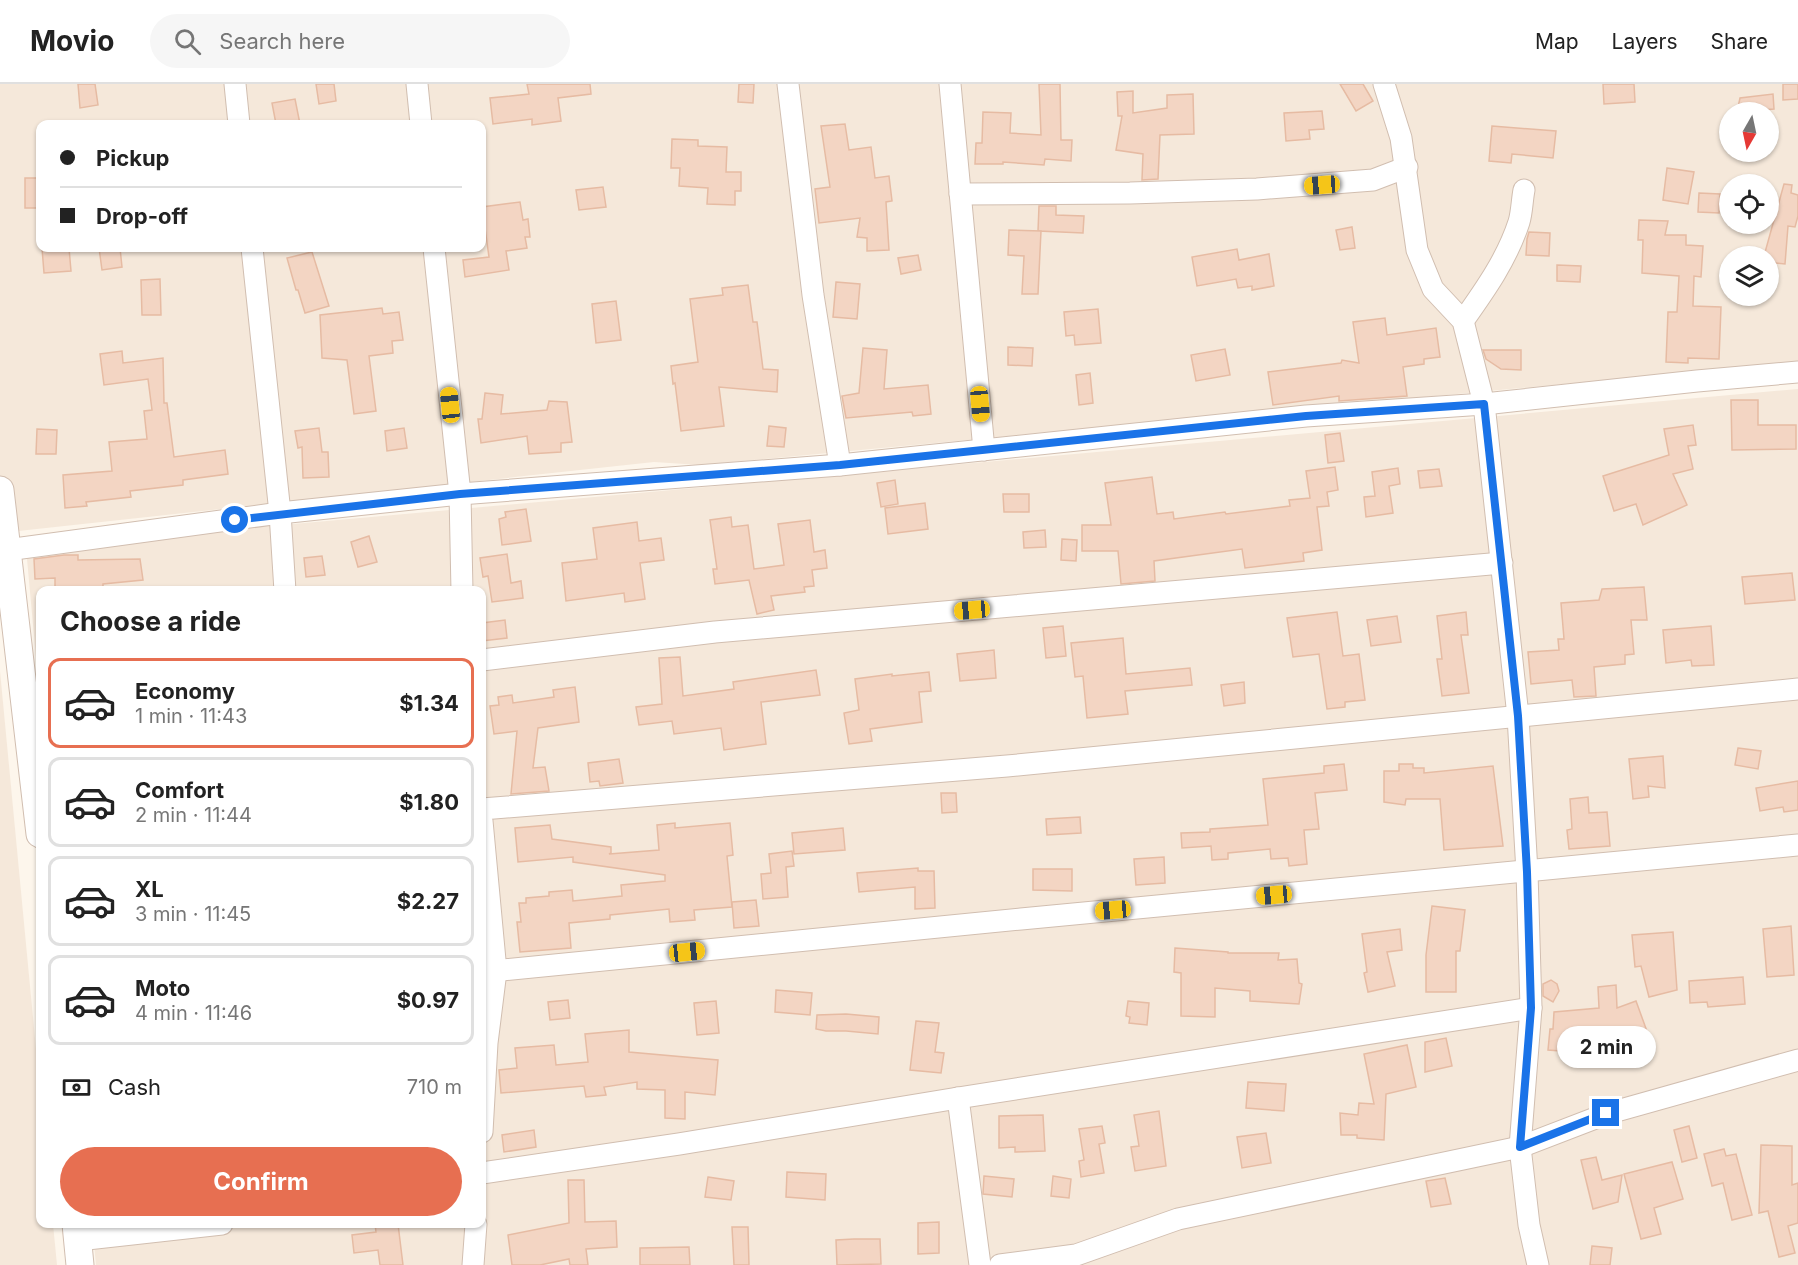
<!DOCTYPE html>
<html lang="en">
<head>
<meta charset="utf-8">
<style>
  :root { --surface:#fff; --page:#f6f6f6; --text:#222; --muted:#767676; --line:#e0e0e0; --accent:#e76f51 }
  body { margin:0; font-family:Inter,sans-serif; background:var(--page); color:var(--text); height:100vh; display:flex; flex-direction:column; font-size:22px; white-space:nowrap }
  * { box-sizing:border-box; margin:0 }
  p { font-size:20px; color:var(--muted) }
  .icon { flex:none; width:33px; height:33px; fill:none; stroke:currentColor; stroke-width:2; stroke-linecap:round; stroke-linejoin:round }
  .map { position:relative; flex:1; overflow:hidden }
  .details { position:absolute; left:36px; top:502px; width:450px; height:642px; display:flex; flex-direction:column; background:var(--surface); border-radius:12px; box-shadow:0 2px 4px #0004 }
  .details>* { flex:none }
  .hud { position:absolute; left:36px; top:36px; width:450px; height:132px; border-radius:12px; box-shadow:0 2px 4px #0004; display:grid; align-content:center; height:132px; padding:0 24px; background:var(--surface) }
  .needle { width:39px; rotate:189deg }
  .fabs { position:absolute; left:1719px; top:18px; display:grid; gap:12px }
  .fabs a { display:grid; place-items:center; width:60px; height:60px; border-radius:50%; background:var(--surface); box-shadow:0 2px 4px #0004; font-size:30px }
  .end { position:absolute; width:27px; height:27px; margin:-14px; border:8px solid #1a73e8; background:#fff; box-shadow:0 0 0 3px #fff }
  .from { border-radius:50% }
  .bubble { position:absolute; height:42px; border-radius:21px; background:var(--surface); box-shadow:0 2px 4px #0004; font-size:20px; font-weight:700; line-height:42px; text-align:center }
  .car { position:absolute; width:18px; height:36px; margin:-18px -9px; border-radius:8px; box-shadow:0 0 4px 2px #0007; background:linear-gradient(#f5c518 24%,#345 0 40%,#f5c518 0 76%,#345 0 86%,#f5c518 0) }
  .hud b { display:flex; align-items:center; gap:21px; height:57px; font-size:22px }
  .hud b+b { border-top:2px solid var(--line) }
  .hud i { width:15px; height:15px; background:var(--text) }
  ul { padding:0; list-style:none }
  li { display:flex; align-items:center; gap:18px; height:90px; margin:0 12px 9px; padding:0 12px; border:3px solid var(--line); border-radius:12px }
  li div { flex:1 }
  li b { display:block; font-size:22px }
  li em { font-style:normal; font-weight:700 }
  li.selected { border-color:var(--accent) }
  li>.icon { width:54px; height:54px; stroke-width:1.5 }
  h2 { padding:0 24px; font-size:27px; line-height:72px }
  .pay { display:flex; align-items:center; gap:15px; height:66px; padding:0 24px; font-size:22px }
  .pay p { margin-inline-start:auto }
  .primary-button { display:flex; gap:12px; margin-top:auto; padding:12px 24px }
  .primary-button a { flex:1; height:69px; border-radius:36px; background:var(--accent); color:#fff; font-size:24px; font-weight:700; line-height:69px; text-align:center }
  header { display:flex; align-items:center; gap:36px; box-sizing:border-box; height:84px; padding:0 30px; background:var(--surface); border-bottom:2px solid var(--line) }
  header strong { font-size:28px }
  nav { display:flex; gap:33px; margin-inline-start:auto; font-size:21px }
  .search { width:420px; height:54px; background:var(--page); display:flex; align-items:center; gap:15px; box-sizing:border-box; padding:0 21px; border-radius:33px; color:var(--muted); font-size:22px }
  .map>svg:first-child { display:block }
  .residential { fill:#f5e8da; fill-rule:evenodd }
  .building { fill:#f3d5c3; stroke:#e6bba3; stroke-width:1.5 }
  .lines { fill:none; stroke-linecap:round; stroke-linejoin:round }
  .minor-casing { stroke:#d1beb0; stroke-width:23 }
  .tertiary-casing { stroke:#d1beb0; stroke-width:29 }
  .minor { stroke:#fff; stroke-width:21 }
  .tertiary { stroke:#fff; stroke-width:27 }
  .route { stroke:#1a73e8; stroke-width:8 }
</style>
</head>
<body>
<header>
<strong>Movio</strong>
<div class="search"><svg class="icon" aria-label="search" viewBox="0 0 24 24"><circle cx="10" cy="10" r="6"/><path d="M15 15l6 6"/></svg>Search here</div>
<nav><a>Map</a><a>Layers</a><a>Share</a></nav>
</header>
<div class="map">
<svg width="1798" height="1181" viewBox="0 0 1798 1181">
  <rect width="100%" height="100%" fill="#fdf6ec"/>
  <!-- residential -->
  <g class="residential">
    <path d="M0,0H1798V278L700,381L654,378L0,449ZM1730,28H1768V68H1730ZM40,40H482V164H40ZM1730,100H1768V140H1730ZM1730,172H1768V212H1730Z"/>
    <polygon points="1798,305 1798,1181 96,1181 92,1140 482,1140 482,507 40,507 40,617 26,464"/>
    <polygon points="0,587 40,1007 40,1140 53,1140 57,1181 0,1181"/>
  </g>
  <!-- building -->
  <g class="building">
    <polygon points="78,0 95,0 98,21 80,24"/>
    <polygon points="316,0 334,0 336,17 319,20"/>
    <polygon points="527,0 590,0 591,10 558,14 561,37 532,41 532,35 493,40 490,14 529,10"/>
    <polygon points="739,0 754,0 753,19 738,18"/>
    <polygon points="1039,0 1060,0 1061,56 1072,56 1071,77 1045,75 1044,81 1003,78 1003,80 975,80 976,59 982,59 983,28 1011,29 1010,49 1041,51"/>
    <polygon points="1340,0 1363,0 1373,17 1356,27"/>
    <polygon points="1603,0 1634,0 1635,18 1604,20"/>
    <polygon points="1783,0 1798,0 1798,15 1783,16"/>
    <polygon points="1133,7 1133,29 1167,24 1167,11 1193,10 1194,50 1160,51 1158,95 1142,96 1143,70 1116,66 1122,32 1118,32 1117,8"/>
    <polygon points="1773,10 1774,25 1737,28 1740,14"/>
    <polygon points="295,15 300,40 276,40 272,19"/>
    <polygon points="1322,27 1324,45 1309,46 1310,55 1286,57 1284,29"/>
    <polygon points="845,40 849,66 871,63 875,94 889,92 892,117 886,118 889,166 867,167 867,154 857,153 860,134 819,139 815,105 830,103 821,42"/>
    <polygon points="1492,42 1556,47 1553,74 1512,70 1511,79 1489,77"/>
    <polygon points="672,55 698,56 698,62 727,63 726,88 741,88 741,107 735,107 735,121 707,120 708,104 679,102 680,84 671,84"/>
    <polygon points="1667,84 1694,88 1688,120 1663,116"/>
    <rect x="25" y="94" width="15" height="30"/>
    <polygon points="1784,100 1792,101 1791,109 1798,111 1798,132 1795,143 1788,142 1785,180 1768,178 1768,172 1764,172"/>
    <polygon points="603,103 606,123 579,126 576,106"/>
    <polygon points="1699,109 1720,110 1719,129 1698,128"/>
    <polygon points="520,118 523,136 528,135 530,153 525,153 527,164 506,167 509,186 465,193 463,176 489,173 482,123"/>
    <polygon points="1039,122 1056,122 1056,131 1084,132 1083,149 1038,147"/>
    <polygon points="1639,136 1668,137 1665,151 1686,151 1686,161 1703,162 1701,193 1694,192 1693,222 1721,223 1719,275 1688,274 1688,279 1666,278 1668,228 1677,228 1679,192 1642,189 1643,156 1638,156"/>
    <polygon points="1352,143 1355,164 1340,166 1336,146"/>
    <polygon points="1009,146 1041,147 1038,210 1022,210 1024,172 1008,171"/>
    <polygon points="1529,148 1550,149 1549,172 1526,171 1527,155"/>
    <polygon points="42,164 69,164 71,187 44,189"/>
    <polygon points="99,164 120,164 122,183 102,186"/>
    <polygon points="1237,165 1239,176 1269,170 1274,202 1252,206 1252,202 1238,204 1236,195 1197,202 1192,173"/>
    <polygon points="312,168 329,222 305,229 298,206 296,206 287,174"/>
    <polygon points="918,171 921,186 901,190 898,174"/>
    <polygon points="1557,181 1581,182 1580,198 1557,197"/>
    <polygon points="160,195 161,231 142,231 141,196"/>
    <polygon points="836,198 860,200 857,235 833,233"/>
    <polygon points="748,201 753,238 757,238 763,285 778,286 777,308 719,303 724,342 681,347 675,299 673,300 671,282 698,278 690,215 723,211 722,204"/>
    <polygon points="616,217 621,256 596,259 592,220"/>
    <polygon points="382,224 383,230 399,228 403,256 392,257 393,269 369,272 376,327 354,330 347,276 322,274 320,231"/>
    <polygon points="1098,225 1101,259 1075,261 1074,251 1066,252 1064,228"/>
    <polygon points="1385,234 1387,251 1436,244 1440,273 1424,275 1424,280 1403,283 1407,312 1339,317 1339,312 1273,321 1268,288 1341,279 1342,276 1359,279 1353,238"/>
    <polygon points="1008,263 1033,264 1032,282 1008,281"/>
    <polygon points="863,264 887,266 884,305 928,301 931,330 913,332 912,328 846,334 842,312 859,309"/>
    <polygon points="1225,265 1230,291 1196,297 1191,271"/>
    <polygon points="1483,266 1521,266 1521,286 1501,285 1486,275"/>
    <polygon points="122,267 123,279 163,274 164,319 167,319 174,373 225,366 228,390 183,396 183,401 130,407 131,413 86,418 87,422 65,424 63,391 112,387 109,358 147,355 144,327 152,326 148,295 104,301 100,270"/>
    <polygon points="1090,289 1093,319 1079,321 1076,291"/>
    <polygon points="485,309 503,311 501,330 547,326 549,317 567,318 572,358 561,359 561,368 529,370 527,352 481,359 478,335 482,335"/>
    <polygon points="1731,316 1758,316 1758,341 1796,341 1796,365 1732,366"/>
    <polygon points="1693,341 1696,361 1688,362 1693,385 1673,390 1687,421 1643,441 1636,420 1614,427 1603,392 1669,371 1664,345"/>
    <polygon points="769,342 786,344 784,363 767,362"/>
    <polygon points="319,344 322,368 328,368 329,393 303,394 302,363 298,364 295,347"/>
    <polygon points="404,344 407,364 387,367 385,347"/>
    <polygon points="37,345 57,346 56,370 36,370"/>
    <polygon points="1340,349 1344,377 1328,379 1325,351"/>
    <polygon points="1335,383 1338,406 1327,408 1329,422 1317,423 1322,466 1303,469 1304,477 1245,484 1242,465 1154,477 1155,497 1121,500 1118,467 1082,467 1082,441 1111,441 1105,399 1152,393 1157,430 1173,428 1174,435 1225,428 1226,430 1290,422 1289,416 1310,414 1306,387"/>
    <polygon points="1398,384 1400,400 1389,402 1393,429 1366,433 1364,413 1375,412 1372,388"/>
    <polygon points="1439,385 1442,402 1420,404 1418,387"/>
    <polygon points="895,396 898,420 881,423 877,399"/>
    <polygon points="1003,410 1029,410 1029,428 1004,428"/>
    <polygon points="925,419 928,445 888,450 885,424"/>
    <polygon points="526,425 531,457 502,461 499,435 506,433 505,428"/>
    <polygon points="731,433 732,443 748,441 754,485 784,481 778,440 810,436 814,468 825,466 827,484 812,486 814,502 804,503 805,508 771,512 774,526 757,530 749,496 715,500 713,485 717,485 710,436"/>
    <polygon points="637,438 639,457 661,454 664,476 640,479 645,515 625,518 624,509 566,517 562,479 597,475 593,444"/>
    <polygon points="1045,446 1046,463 1024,464 1023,448"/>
    <polygon points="369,452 377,478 358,483 351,458"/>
    <polygon points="1062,455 1077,456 1076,477 1061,476"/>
    <polygon points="507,470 511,499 521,497 523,514 492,518 488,492 483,493 480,474"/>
    <polygon points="64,471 78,471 78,476 140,475 143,496 103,500 103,505 55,506 55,494 35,495 34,475"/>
    <polygon points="322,472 325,491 306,493 304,474"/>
    <polygon points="1792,489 1795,516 1745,520 1742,493"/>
    <polygon points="1644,503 1647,536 1631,536 1634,570 1625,571 1625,580 1594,583 1596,612 1574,613 1572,596 1531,600 1528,568 1559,566 1558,555 1564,555 1561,519 1599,516 1602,505"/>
    <polygon points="1337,528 1343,572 1359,570 1365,616 1345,618 1345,623 1327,625 1319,570 1293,573 1287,534"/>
    <polygon points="1466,528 1468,551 1461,551 1469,609 1442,612 1437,575 1442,575 1437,532"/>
    <polygon points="1397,532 1401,558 1371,562 1367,536"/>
    <polygon points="505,536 507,554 482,557 482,539"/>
    <polygon points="1063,542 1066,572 1046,574 1043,544"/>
    <polygon points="1711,542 1714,581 1692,582 1691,576 1666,579 1663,546"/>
    <polygon points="1123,554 1126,590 1190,584 1192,601 1125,607 1128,630 1087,634 1083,592 1075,593 1071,559"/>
    <polygon points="994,566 996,594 960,597 957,570"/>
    <polygon points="680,573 683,612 734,605 733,598 816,586 820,611 761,618 766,660 724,666 721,644 674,650 672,637 639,641 636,623 662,620 659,574"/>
    <polygon points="929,588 931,607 919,608 922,638 870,645 872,657 849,660 844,629 859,626 855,595 892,590 892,592"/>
    <polygon points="1244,598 1245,619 1224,622 1221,601"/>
    <polygon points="575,603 579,638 538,644 533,684 545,683 549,707 511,710 517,647 494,650 490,622 499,621 498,613 512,611 513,619 554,613 553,606"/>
    <polygon points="1738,664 1761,667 1758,685 1735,681"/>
    <polygon points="1663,672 1665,704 1648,702 1649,713 1633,715 1629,675"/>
    <polygon points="619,675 623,699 600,702 599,697 590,698 588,679"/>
    <polygon points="1344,680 1347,706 1315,709 1319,745 1304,746 1307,780 1289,782 1288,774 1271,775 1270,765 1228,769 1228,775 1212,776 1211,762 1182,764 1181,749 1210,748 1210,745 1268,741 1263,695 1324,689 1324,682"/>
    <polygon points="1399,680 1413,680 1413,684 1424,684 1424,689 1493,682 1503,762 1444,766 1440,715 1406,715 1405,721 1384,718 1384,687 1399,687"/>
    <polygon points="1798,697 1798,726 1784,728 1783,723 1760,727 1756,704"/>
    <polygon points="941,709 956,709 957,728 942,729"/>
    <polygon points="1588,713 1589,729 1607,728 1610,762 1569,765 1567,746 1572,745 1570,715"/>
    <polygon points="1080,733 1081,749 1047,751 1046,735"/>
    <polygon points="675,739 675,744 730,739 733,771 727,772 732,823 694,826 695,836 670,838 669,825 610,831 610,835 569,839 571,864 520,868 517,838 521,838 519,819 526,819 526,814 549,812 549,808 572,806 573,817 622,812 621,801 665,797 665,791 573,778 573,773 518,778 515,744 550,741 552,755 611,763 611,769 609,770 659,766 657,741"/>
    <polygon points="843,744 845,766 794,770 792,749"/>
    <polygon points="792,767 794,782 786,783 788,813 763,815 761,790 771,789 769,770"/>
    <polygon points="1164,773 1165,799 1136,801 1134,775"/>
    <polygon points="918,784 918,787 934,787 935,824 915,825 915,803 859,808 857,789"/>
    <polygon points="1033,785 1072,785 1072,807 1033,806"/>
    <polygon points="756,816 759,842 734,844 732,818"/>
    <polygon points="1432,822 1465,826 1460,867 1456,867 1456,908 1426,908 1426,871"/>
    <polygon points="1791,842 1794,891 1767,893 1763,845"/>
    <polygon points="1400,845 1402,866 1387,868 1395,902 1368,908 1364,889 1367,888 1362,850"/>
    <polygon points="1673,848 1677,906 1649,913 1641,882 1635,883 1632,851"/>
    <polygon points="1175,864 1228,868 1228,869 1279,869 1278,876 1297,875 1299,899 1302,900 1299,920 1250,917 1250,907 1215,904 1215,933 1181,932 1181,889 1174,888"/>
    <polygon points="1743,893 1745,920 1708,923 1707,918 1690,919 1689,897"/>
    <polygon points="1551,896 1557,900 1559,907 1553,918 1543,912 1543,900"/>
    <polygon points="1616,901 1617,924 1636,917 1648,950 1574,956 1573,968 1548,966 1550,945 1553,945 1554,928 1599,924 1598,903"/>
    <polygon points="776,906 812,909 810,931 775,928"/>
    <polygon points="568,916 570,934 550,936 548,918"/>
    <polygon points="716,917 719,949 697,951 694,919"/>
    <polygon points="1128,917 1149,919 1147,941 1129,939 1130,933 1126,932"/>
    <polygon points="846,930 879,933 878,950 846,947 826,947 816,945 817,931"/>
    <polygon points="916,937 939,939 935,968 944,969 941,989 910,986"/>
    <polygon points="629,946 629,968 718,976 715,1011 685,1008 685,1035 665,1034 665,1006 637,1005 637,998 604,1003 606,1011 586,1013 584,1002 501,1009 499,986 517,984 515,964 554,961 556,981 588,978 585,950"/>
    <polygon points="1446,954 1452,982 1425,988 1425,958"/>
    <polygon points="1407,961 1416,1003 1386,1010 1384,1056 1357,1054 1357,1051 1341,1051 1340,1029 1358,1031 1359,1019 1374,1020 1364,970"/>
    <polygon points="1248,998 1286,1000 1284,1027 1246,1024"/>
    <polygon points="1159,1027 1166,1082 1135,1087 1131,1063 1139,1062 1134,1031"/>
    <polygon points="1043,1031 1045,1067 1015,1068 1015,1063 999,1064 999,1032"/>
    <polygon points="1102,1042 1105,1059 1099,1060 1104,1089 1081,1093 1079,1077 1084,1076 1079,1045"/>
    <polygon points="1689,1042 1697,1074 1682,1078 1674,1046"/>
    <polygon points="534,1046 536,1063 504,1068 502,1051"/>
    <polygon points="1266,1049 1271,1079 1242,1084 1237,1053"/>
    <polygon points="1761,1061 1792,1062 1792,1101 1798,1099 1798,1139 1788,1142 1795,1169 1779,1173 1768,1127 1759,1129"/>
    <polygon points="1724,1065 1726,1072 1736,1070 1752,1131 1732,1136 1723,1099 1712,1102 1704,1070"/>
    <polygon points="1596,1073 1602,1096 1622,1091 1618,1118 1593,1125 1581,1076"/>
    <polygon points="1672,1078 1683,1115 1654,1124 1661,1150 1641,1155 1624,1090"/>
    <polygon points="787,1088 826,1090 825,1116 786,1113"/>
    <polygon points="984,1092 1014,1095 1012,1113 983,1110"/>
    <polygon points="1053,1092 1071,1095 1069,1114 1051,1112"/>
    <polygon points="708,1093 734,1097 731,1116 705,1113"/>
    <polygon points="1445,1094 1451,1120 1431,1123 1426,1097"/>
    <polygon points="568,1096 584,1096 585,1138 616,1137 617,1163 586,1165 588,1181 570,1181 569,1175 540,1181 512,1181 508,1151 569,1139"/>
    <polygon points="939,1138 939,1169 918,1170 918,1139"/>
    <polygon points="375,1140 398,1140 403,1181 380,1181 378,1166 354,1169 352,1151 376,1148"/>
    <polygon points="732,1143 748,1143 749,1181 734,1181"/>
    <polygon points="854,1155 880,1155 881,1180 837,1181 836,1156"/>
    <polygon points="1592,1162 1612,1164 1610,1181 1590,1181"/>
    <polygon points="689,1163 690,1181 640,1181 640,1164"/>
  </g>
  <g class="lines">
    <defs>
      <g id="minor">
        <polyline points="235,0 239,40"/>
        <polyline points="417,0 421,40"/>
        <polyline points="788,0 813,211 840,381"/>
        <polyline points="950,0 984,366"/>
        <polyline points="1384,0 1401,54 1417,166 1433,205 1463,237 1484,320 1518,632 1527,788 1531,924 1520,1063 1529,1141 1538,1181"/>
        <polyline points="960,110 1130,109 1257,105 1373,96 1407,83"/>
        <polyline points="252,164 280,429 285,507"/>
        <polyline points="434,164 460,410 462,507"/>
        <path d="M1463,237C1485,206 1507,175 1519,138C1522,128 1522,116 1524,106"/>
        <polyline points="0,466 7,466 280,429 460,410 840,381 1306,332 1484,320 1697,297 1798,288"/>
        <polyline points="482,576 715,548 1502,479"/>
        <polyline points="482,725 1007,682 1798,605"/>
        <polyline points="482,737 496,887 487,959 482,1048"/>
        <polyline points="482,888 1021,835 1798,761"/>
        <polyline points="958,1014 980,1181"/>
        <polyline points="482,1089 679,1060 958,1014 1531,924"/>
        <polyline points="78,1156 222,1140"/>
        <polyline points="473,1181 476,1140"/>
        <polyline points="1000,1181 1076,1171 1178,1135 1520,1063 1606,1030 1798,976"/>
      </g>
      <g id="tertiary">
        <polyline points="0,406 40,750"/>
        <polyline points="76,1140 80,1181"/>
      </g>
    </defs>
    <!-- minor casing -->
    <use href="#minor" class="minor-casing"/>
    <!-- tertiary casing -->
    <use href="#tertiary" class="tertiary-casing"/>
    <!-- minor -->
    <use href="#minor" class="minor"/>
    <!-- tertiary -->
    <use href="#tertiary" class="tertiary"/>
  </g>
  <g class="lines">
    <!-- route -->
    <polyline class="route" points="235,436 460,410 840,381 1306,332 1484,320 1518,632 1527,788 1531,924 1520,1063 1606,1029"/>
  </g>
</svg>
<div class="fabs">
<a><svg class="needle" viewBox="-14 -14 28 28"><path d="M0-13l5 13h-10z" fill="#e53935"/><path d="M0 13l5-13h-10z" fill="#767676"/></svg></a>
<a><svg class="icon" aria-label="locate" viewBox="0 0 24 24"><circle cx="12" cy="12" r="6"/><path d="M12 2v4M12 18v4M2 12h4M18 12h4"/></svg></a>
<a><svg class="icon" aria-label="layers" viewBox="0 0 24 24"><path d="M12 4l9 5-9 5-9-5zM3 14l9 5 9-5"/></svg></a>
</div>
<i class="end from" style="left:235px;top:436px"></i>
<i class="end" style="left:1606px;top:1029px"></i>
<div class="bubble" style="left:1557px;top:942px;width:99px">2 min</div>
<i class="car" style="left:1322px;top:101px;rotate:266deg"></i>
<i class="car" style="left:980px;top:320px;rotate:175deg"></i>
<i class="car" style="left:450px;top:321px;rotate:354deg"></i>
<i class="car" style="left:972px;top:526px;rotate:265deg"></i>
<i class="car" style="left:1274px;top:811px;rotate:265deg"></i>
<i class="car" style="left:1113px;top:826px;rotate:265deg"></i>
<i class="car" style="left:687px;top:868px;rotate:84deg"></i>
<div class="hud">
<b><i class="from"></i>Pickup</b>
<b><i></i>Drop-off</b>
</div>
<section class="details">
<h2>Choose a ride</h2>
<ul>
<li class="selected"><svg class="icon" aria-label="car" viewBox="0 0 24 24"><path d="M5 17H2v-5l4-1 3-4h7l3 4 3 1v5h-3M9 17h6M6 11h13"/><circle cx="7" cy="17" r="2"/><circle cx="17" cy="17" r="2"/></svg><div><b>Economy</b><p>1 min · 11:43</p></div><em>$1.34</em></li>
<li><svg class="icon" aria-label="car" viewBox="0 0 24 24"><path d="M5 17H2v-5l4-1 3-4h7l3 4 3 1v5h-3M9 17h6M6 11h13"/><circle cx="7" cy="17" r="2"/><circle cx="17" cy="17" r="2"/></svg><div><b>Comfort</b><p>2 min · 11:44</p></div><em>$1.80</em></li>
<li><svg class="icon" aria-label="car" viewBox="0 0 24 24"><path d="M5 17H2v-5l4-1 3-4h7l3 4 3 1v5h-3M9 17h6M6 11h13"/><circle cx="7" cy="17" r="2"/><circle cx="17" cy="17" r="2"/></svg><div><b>XL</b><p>3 min · 11:45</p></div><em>$2.27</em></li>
<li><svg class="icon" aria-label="car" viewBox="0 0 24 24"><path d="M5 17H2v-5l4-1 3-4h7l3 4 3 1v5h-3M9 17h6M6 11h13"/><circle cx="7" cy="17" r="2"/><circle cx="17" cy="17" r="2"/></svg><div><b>Moto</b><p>4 min · 11:46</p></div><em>$0.97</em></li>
</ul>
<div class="pay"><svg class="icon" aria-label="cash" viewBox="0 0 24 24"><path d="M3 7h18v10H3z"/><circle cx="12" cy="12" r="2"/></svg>Cash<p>710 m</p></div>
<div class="primary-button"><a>Confirm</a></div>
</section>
</div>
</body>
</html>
